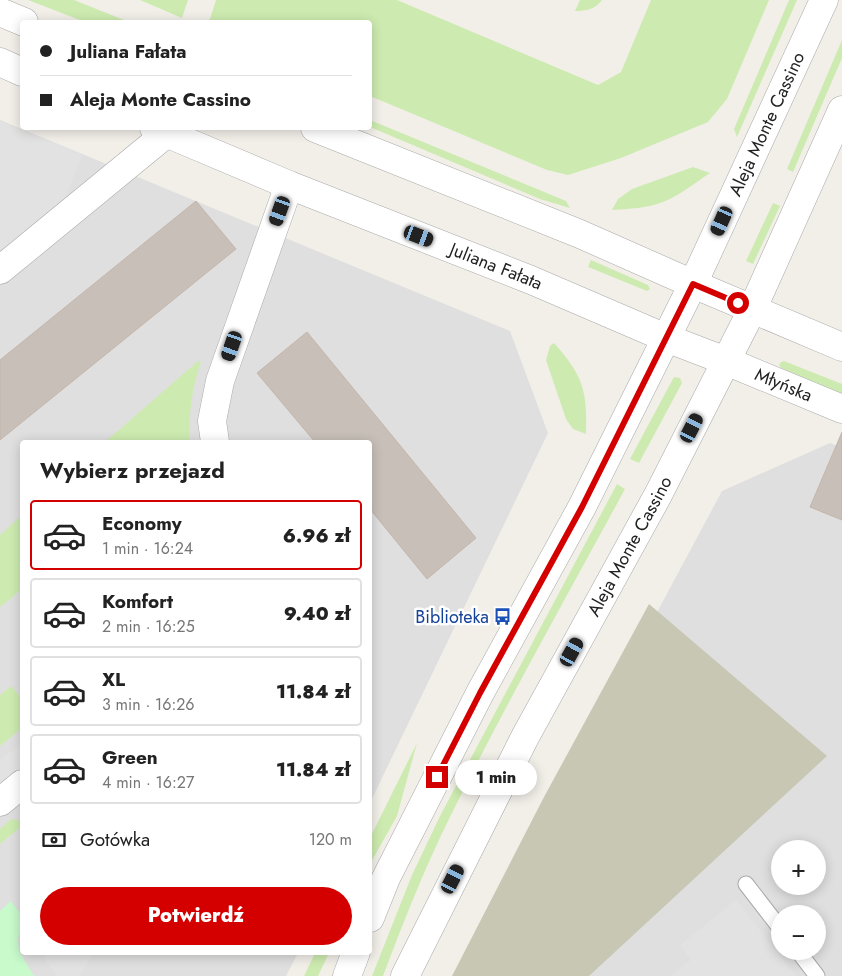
<!DOCTYPE html>
<html lang="pl">
<head>
<meta charset="utf-8">
<style>
  :root { --surface:#fff; --page:#f6f6f6; --text:#222; --muted:#767676; --line:#e0e0e0; --accent:#d40000 }
  body { margin:0; font-family:Jost,sans-serif; background:var(--page); color:var(--text); height:100vh; display:flex; flex-direction:column; font-size:19px; white-space:nowrap }
  * { box-sizing:border-box; margin:0 }
  p { font-size:16px; color:var(--muted) }
  .icon { flex:none; width:28px; height:28px; fill:none; stroke:currentColor; stroke-width:2; stroke-linecap:round; stroke-linejoin:round }
  .map { position:relative; flex:1; overflow:hidden }
  .details { position:absolute; left:20px; top:440px; width:352px; height:515px; display:flex; flex-direction:column; background:var(--surface); border-radius:5px; box-shadow:0 2px 12px #0003 }
  .details>* { flex:none }
  .hud { position:absolute; left:20px; top:20px; width:352px; height:110px; border-radius:5px; box-shadow:0 2px 12px #0003; display:grid; align-content:center; height:110px; padding:0 20px; background:var(--surface) }
  .fabs { position:absolute; left:771px; top:840px; display:grid; gap:10px }
  .fabs a { display:grid; place-items:center; width:55px; height:55px; border-radius:50%; background:var(--surface); box-shadow:0 2px 12px #0003; font-size:25px }
  .end { position:absolute; width:22px; height:22px; margin:-11px; border:6px solid #d40000; background:#fff; box-shadow:0 0 0 2px #fff }
  .from { border-radius:50% }
  .bubble { position:absolute; height:35px; border-radius:18px; background:var(--surface); box-shadow:0 2px 12px #0003; font-size:16px; font-weight:800; line-height:35px; text-align:center }
  .car { position:absolute; width:15px; height:30px; margin:-15px -8px; border-radius:6px; box-shadow:0 0 4px 1px #0007; background:linear-gradient(#222 24%,#8ab4d8 0 40%,#222 0 76%,#8ab4d8 0 86%,#222 0) }
  .hud b { display:flex; align-items:center; gap:18px; height:48px; font-size:19px }
  .hud b+b { border-top:1px solid var(--line) }
  .hud i { width:12px; height:12px; background:var(--text) }
  ul { padding:0; list-style:none }
  li { display:flex; align-items:center; gap:15px; height:70px; margin:0 10px 8px; padding:0 10px; border:2px solid var(--line); border-radius:5px }
  li div { flex:1 }
  li b { display:block; font-size:19px }
  li em { font-style:normal; font-weight:800 }
  li.active { border-color:var(--accent) }
  li>.icon { width:45px; height:45px; stroke-width:1.5 }
  h2 { padding:0 20px; font-size:22px; line-height:60px }
  .pay { display:flex; align-items:center; gap:12px; height:55px; padding:0 20px; font-size:19px }
  .pay p { margin-inline-start:auto }
  .primary-button { display:flex; gap:10px; margin-top:auto; padding:10px 20px }
  .primary-button a { flex:1; height:58px; border-radius:30px; background:var(--accent); color:#fff; font-size:20px; font-weight:800; line-height:58px; text-align:center }
  .map>svg:first-child { display:block }
  .residential { fill:#e0dfdf; fill-rule:evenodd }
  .construction { fill:#c7c7b4 }
  .grass { fill:#cdebb0 }
  .park { fill:#c8facc }
  .parking { fill:#e2e2e2 }
  .building { fill:#c7bfb8; stroke:#c4b6ab }
  .lines { fill:none; stroke-linecap:round; stroke-linejoin:round }
  .service-casing { stroke:#a9a9a9; stroke-width:17 }
  .minor-casing { stroke:#a9a9a9; stroke-width:29 }
  .tertiary-casing { stroke:#a9a9a9; stroke-width:29 }
  .service { stroke:#fff; stroke-width:15 }
  .minor { stroke:#fff; stroke-width:28 }
  .tertiary { stroke:#fff; stroke-width:28 }
  .route { stroke:#d40000; stroke-width:6 }
  .labels { text-anchor:middle; dominant-baseline:central; stroke-width:5; stroke-linejoin:round; paint-order:stroke }
  .street-label { font-size:18px; fill:#222; stroke:#fff }
  .transit-label { font-size:18px; fill:#164399; stroke:#fff; text-anchor:end }
</style>
</head>
<body>
<div class="map">
<svg width="842" height="976" viewBox="0 0 842 976">
  <rect width="100%" height="100%" fill="#f2efe9"/>
  <!-- residential -->
  <g class="residential">
    <polygon points="0,120 510,331 548,433 370,803 370,442 22,442 22,952 298,953 286,976 0,976"/>
    <path d="M830,443L842,448V976H462L722,491ZM780,849H818V886H780ZM780,914H818V951H780Z"/>
  </g>
  <!-- construction -->
  <polygon class="construction" points="649,604 827,756 589,976 452,976 544,797"/>
  <!-- grass -->
  <g class="grass">
    <polygon points="28,0 74,0 129,22 85,22"/>
    <polygon points="140,0 188,0 182,18"/>
    <polygon points="216,0 397,0 598,85 621,72 651,0 769,0 727,99 708,122 621,158 568,175 547,170 370,96 370,22 209,22"/>
    <path d="M580,0H602C596,9 586,11 575,11Z"/>
    <polygon points="789,0 797,0 737,137 734,129"/>
    <polygon points="842,40 842,58 793,172 787,169"/>
    <polygon points="370,120 566,201 570,208 540,199 370,127"/>
    <path d="M693,167L710,173C695,183 680,195 663,202C647,208 629,209 612,210L618,199L632,189Z"/>
    <polygon points="773,203 780,206 753,264 746,261"/>
    <polygon points="591,260 648,285 650,289 647,291 588,267"/>
    <path d="M554,343C583,376 587,389 586,434L573,429L566,419L546,360L550,346Z"/>
    <path d="M198,361L201,362C192,388 188,415 190,442H105Z"/>
    <polygon points="784,361 842,384 842,394 781,368 779,365 781,362"/>
    <polygon points="674,377 680,378 682,383 639,463 630,459"/>
    <path d="M617,484L625,489C566,598 504,707 449,819C424,870 403,923 383,976H372L412,875L440,816Z"/>
    <polygon points="22,515 22,589 0,607 0,535"/>
    <polygon points="11,686 22,699 22,728 0,746 0,695"/>
    <polygon points="417,743 397,816 370,864 370,838"/>
    <polygon points="11,819 22,821 22,826 0,844 0,829"/>
    <polygon points="315,953 329,953 318,976 304,976"/>
  </g>
  <!-- park -->
  <polygon class="park" points="11,901 22,916 22,927 18,939 19,951 34,976 0,976 0,911"/>
  <!-- parking -->
  <g class="parking">
    <polygon points="0,121 82,155 62,206 0,256"/>
    <polygon points="22,742 22,773 0,791 0,760"/>
    <polygon points="736,900 796,976 670,976 691,960 680,945"/>
    <polygon points="43,953 94,953 80,976 57,976 47,963"/>
  </g>
  <!-- building -->
  <g class="building">
    <polygon points="196,201 236,249 0,440 0,360"/>
    <polygon points="307,332 476,538 427,579 370,509 370,442 315,442 257,373"/>
    <polygon points="842,432 842,520 810,507"/>
  </g>
  <g class="lines">
    <defs>
      <g id="service">
        <polyline points="746,884 780,928"/>
        <polyline points="798,951 817,976"/>
      </g>
      <g id="minor">
        <polyline points="0,270 167,133"/>
        <polyline points="215,442 212,421 220,381 289,185"/>
        <polyline points="0,802 22,784"/>
      </g>
      <g id="tertiary">
        <polyline points="0,12 24,22"/>
        <polyline points="0,62 22,72"/>
        <path id="s1" d="M154,128L289,185L531,280L666,338L726,361L842,409"/>
        <polyline points="315,128 580,234 693,284 842,347"/>
        <path id="s2" d="M370,918L386,878L480,693L582,507L693,284L824,0"/>
        <polyline points="347,976 356,952"/>
        <path id="s3" d="M405,976L525,737L658,495L752,310L842,110"/>
      </g>
    </defs>
    <!-- service casing -->
    <use href="#service" class="service-casing"/>
    <!-- minor casing -->
    <use href="#minor" class="minor-casing"/>
    <!-- tertiary casing -->
    <use href="#tertiary" class="tertiary-casing"/>
    <!-- service -->
    <use href="#service" class="service"/>
    <!-- minor -->
    <use href="#minor" class="minor"/>
    <!-- tertiary -->
    <use href="#tertiary" class="tertiary"/>
  </g>
  <g class="lines">
    <!-- route -->
    <polyline class="route" points="437,777 480,693 582,507 693,284 738,303"/>
  </g>
  <!-- icons -->
  <defs>
    <symbol id="bus-bare" viewBox="-9 -9 18 18"><path d="M-5-6H5V4H4V6H2V4H-2V6H-4V4H-5ZM-3.5-4V0h7V-4ZM-3.5 1.2v1.5H-2V1.2ZM2 1.2v1.5H3.5V1.2Z" fill="#1a4fb4" stroke="#fff" stroke-width="2.5" paint-order="stroke"/></symbol>
  </defs>
  <g fill-rule="evenodd">
    <use href="#bus-bare" x="490" y="604" width="25" height="25"/>
  </g>
  <g class="labels">
    <!-- street labels -->
    <g class="street-label">
      <text stroke="none"><textPath href="#s2" startOffset="888">Aleja Monte Cassino</textPath></text>
      <text stroke="none"><textPath href="#s1" startOffset="369">Juliana Fałata</textPath></text>
      <text stroke="none"><textPath href="#s1" startOffset="680">Młyńska</textPath></text>
      <text stroke="none"><textPath href="#s3" startOffset="485">Aleja Monte Cassino</textPath></text>
    </g>
    <!-- transit labels -->
    <g class="transit-label">
      <text x="489" y="617">Biblioteka</text>
    </g>
  </g>
</svg>
<div class="fabs">
<a>+</a>
<a>−</a>
</div>
<i class="end from" style="left:738px;top:303px"></i>
<i class="end" style="left:437px;top:777px"></i>
<div class="bubble" style="left:455px;top:760px;width:82px">1 min</div>
<i class="car" style="left:280px;top:211px;rotate:200deg"></i>
<i class="car" style="left:722px;top:221px;rotate:204deg"></i>
<i class="car" style="left:419px;top:236px;rotate:111deg"></i>
<i class="car" style="left:232px;top:346px;rotate:199deg"></i>
<i class="car" style="left:692px;top:428px;rotate:27deg"></i>
<i class="car" style="left:572px;top:652px;rotate:29deg"></i>
<i class="car" style="left:453px;top:879px;rotate:27deg"></i>
<div class="hud">
<b><i class="from"></i>Juliana Fałata</b>
<b><i></i>Aleja Monte Cassino</b>
</div>
<section class="details">
<h2>Wybierz przejazd</h2>
<ul>
<li class="active"><svg class="icon" aria-label="car" viewBox="0 0 24 24"><path d="M5 17H2v-5l4-1 3-4h7l3 4 3 1v5h-3M9 17h6M6 11h13"/><circle cx="7" cy="17" r="2"/><circle cx="17" cy="17" r="2"/></svg><div><b>Economy</b><p>1 min · 16:24</p></div><em>6.96 zł</em></li>
<li><svg class="icon" aria-label="car" viewBox="0 0 24 24"><path d="M5 17H2v-5l4-1 3-4h7l3 4 3 1v5h-3M9 17h6M6 11h13"/><circle cx="7" cy="17" r="2"/><circle cx="17" cy="17" r="2"/></svg><div><b>Komfort</b><p>2 min · 16:25</p></div><em>9.40 zł</em></li>
<li><svg class="icon" aria-label="car" viewBox="0 0 24 24"><path d="M5 17H2v-5l4-1 3-4h7l3 4 3 1v5h-3M9 17h6M6 11h13"/><circle cx="7" cy="17" r="2"/><circle cx="17" cy="17" r="2"/></svg><div><b>XL</b><p>3 min · 16:26</p></div><em>11.84 zł</em></li>
<li><svg class="icon" aria-label="car" viewBox="0 0 24 24"><path d="M5 17H2v-5l4-1 3-4h7l3 4 3 1v5h-3M9 17h6M6 11h13"/><circle cx="7" cy="17" r="2"/><circle cx="17" cy="17" r="2"/></svg><div><b>Green</b><p>4 min · 16:27</p></div><em>11.84 zł</em></li>
</ul>
<div class="pay"><svg class="icon" aria-label="cash" viewBox="0 0 24 24"><path d="M3 7h18v10H3z"/><circle cx="12" cy="12" r="2"/></svg>Gotówka<p>120 m</p></div>
<div class="primary-button"><a>Potwierdź</a></div>
</section>
</div>
</body>
</html>
